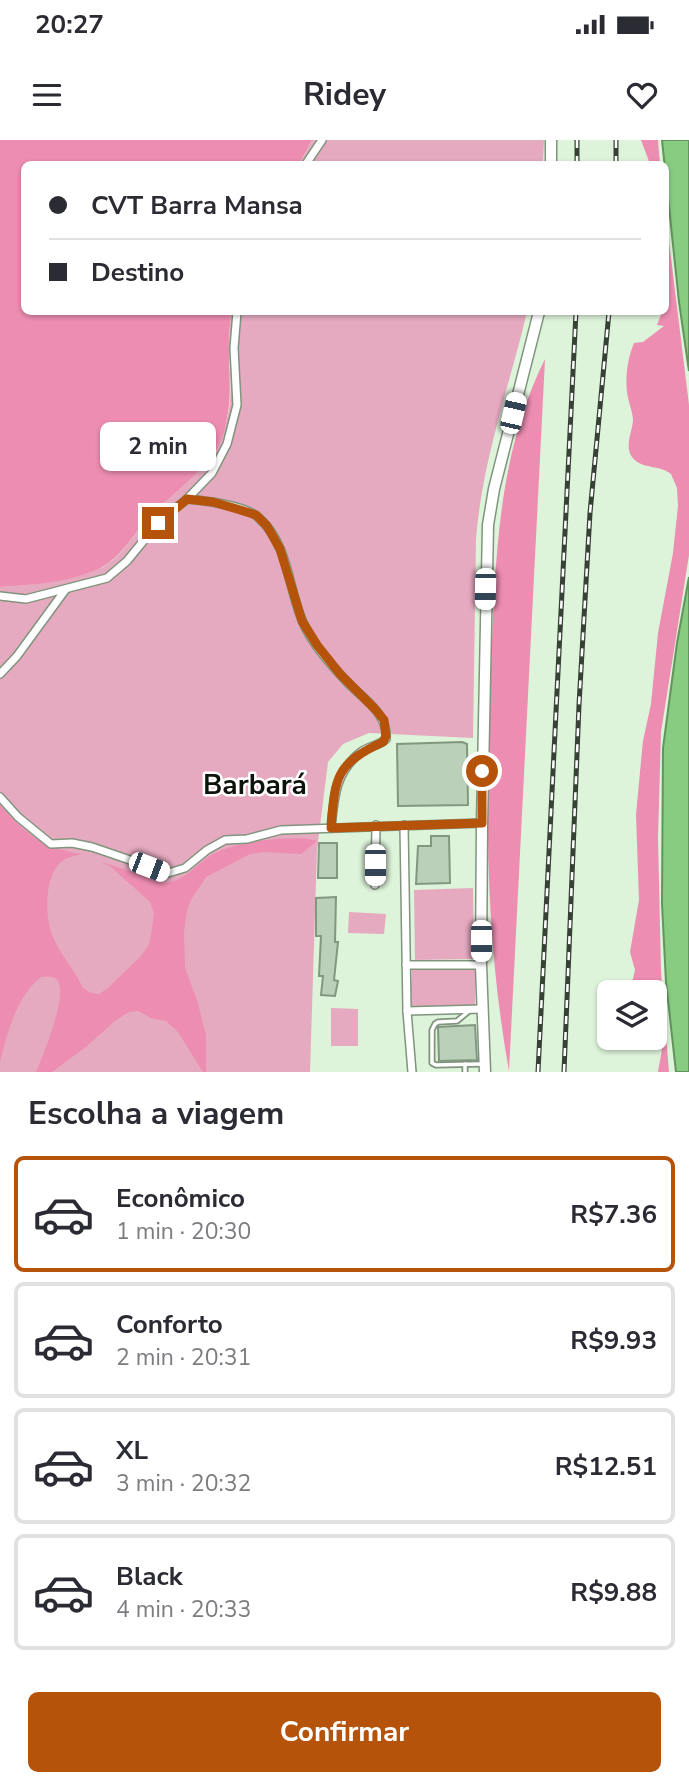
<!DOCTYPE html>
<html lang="pt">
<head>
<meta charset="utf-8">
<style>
  :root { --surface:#fff; --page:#f7f7f7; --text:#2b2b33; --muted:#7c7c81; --line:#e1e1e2; --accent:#b45309 }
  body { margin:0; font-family:"Nunito Sans",sans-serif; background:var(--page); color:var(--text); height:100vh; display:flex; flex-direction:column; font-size:26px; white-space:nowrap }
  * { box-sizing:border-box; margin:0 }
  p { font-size:23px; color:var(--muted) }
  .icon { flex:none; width:38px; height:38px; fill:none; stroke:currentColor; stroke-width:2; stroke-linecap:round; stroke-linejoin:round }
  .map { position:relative; height:932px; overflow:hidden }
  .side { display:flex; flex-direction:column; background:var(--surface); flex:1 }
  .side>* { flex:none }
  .top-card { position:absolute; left:21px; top:21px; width:648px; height:154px; border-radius:10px; box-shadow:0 2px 5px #0004; display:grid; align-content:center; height:154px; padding:0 28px; background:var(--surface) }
  .fabs { position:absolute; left:597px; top:840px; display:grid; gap:14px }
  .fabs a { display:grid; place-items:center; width:70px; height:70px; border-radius:10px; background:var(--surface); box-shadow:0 2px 5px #0004; font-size:35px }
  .end { position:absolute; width:32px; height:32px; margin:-16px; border:9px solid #b45309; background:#fff; box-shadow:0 0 0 4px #fff }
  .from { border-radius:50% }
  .bubble { position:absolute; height:49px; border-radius:10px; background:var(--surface); box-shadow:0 2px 5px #0004; font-size:23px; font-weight:700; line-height:49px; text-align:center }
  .car { position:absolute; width:21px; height:42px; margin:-21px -10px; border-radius:9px; box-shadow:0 0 5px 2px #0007; background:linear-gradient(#fff 24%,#345 0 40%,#fff 0 76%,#345 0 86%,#fff 0) }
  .top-card b { display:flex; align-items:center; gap:24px; height:66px; font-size:26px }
  .top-card b+b { border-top:2px solid var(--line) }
  .top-card i { width:18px; height:18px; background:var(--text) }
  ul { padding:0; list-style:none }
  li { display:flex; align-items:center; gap:21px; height:116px; margin:0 14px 10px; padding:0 14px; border:4px solid var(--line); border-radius:10px }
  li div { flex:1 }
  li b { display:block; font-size:26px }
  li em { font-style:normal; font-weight:700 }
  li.current { border-color:var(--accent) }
  li>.icon { width:63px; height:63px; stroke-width:1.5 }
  h2 { padding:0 28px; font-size:32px; line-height:84px }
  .action { display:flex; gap:14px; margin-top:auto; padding:14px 28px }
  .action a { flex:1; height:80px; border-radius:10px; background:var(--accent); color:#fff; font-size:28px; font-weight:700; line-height:80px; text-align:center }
  .status { display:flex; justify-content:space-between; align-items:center; height:49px; padding:0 35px; background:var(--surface); direction:ltr }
  .status svg { height:19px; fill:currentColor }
  header { display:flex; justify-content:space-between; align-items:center; height:91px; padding:0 28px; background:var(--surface); font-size:32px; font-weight:700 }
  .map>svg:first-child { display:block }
  .green { fill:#e6aac0 }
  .forest { fill:#ec8db1 }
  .water { fill:#88cc82; stroke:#63945e; stroke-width:2 }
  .building { fill:#bbd0b8; stroke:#829780; stroke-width:2 }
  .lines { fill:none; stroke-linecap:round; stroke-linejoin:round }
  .lane-casing { stroke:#80947e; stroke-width:7 }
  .street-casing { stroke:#80947e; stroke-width:10 }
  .secondary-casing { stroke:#80947e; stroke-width:13 }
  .lane { stroke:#fff; stroke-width:3.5 }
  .street { stroke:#fff; stroke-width:7 }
  .secondary { stroke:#fff; stroke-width:10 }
  .rail-casing { stroke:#374136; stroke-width:5 }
  .rail { stroke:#fff; stroke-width:2.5; stroke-dasharray:8; stroke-linecap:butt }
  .route { stroke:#b45309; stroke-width:9 }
  .labels { text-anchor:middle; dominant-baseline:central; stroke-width:5; stroke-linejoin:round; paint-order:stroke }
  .district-label { font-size:28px; font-weight:bold; fill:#0c130b; stroke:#fff }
</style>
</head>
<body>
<div class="status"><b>20:27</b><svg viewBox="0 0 49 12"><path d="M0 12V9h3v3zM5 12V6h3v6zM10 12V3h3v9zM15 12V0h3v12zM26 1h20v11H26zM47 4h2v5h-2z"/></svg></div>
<header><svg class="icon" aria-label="menu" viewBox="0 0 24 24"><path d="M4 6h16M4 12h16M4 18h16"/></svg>Ridey<svg class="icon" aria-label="heart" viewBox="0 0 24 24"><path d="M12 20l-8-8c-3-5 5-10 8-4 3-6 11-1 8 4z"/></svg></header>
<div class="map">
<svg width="689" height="932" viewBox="0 0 689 932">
  <rect width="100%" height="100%" fill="#ddf3da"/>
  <!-- green -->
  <g class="green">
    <polygon points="312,0 544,0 543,24 299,24"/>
    <path d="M232,172H527C509,247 482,322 476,399L473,598L369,593L343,604L328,622L317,710L310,932H0V447C31,445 65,442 94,431C121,422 134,391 154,372C173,354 195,338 211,317C218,308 223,294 226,283C237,246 224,208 232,172Z"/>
    <polygon points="473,748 474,819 415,820 414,750"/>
    <polygon points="349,772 386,774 384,794 348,793"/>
    <polygon points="476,827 475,865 410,868 412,829"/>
    <polygon points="331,868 358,869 358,906 331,906"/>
  </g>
  <!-- forest -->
  <g class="forest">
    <path d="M0,0H312L299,24H24V172H232C224,208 235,246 226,283C224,294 221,303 215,312C198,336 175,352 154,372C134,391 121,421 94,431C65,443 31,445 0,447Z"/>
    <polygon points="641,0 658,0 660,24 650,24"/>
    <path d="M665,69L689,265V415L661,592L658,698L661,831L669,932H658C660,917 667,902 655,891L654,852H630L635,830L630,812L639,760L636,675L640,632L643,601L651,564L658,493L673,413L678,366L677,348L671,334C659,324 642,330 632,317C624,305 633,291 633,279C632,269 628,261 627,252C625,235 628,218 634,203L643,202L664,186L657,185L662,172H658H665Z"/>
    <path d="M545,219L509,931C485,798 485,664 491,529C495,424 497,315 545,219Z"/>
    <path d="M0,665C24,693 45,709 82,714C74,716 67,717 61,722C44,737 45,776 52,795C59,813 75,830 83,848L91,853L99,854L108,848L141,816L149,805L151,795L154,773L150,762L110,726L100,721L163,743C186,742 196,723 215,713C234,702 298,694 317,701L301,714L264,712L250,714L206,737L191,760L187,770L184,792L185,828L197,860L206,895V932H203L178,892L166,881L151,878L138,871L129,872L115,881L87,906L52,932H36C43,916 69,853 57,840C53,835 46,837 41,837C17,856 7,893 0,922Z"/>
  </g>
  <!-- water -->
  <g class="water">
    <polygon points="662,0 689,0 689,231 679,162"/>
    <polygon points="689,437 689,932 676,932 666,842 662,764 663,608 677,503"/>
  </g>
  <!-- building -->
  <g class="building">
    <polygon points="462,602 467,604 468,665 398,666 397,604"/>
    <polygon points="431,696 449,696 450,743 416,744 418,706 431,706"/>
    <polygon points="319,703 337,703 337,738 318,738"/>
    <polygon points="336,757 335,802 338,802 334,840 338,841 335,856 321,855 323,836 319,836 321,796 316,796 316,758"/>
    <polygon points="475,885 477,920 439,921 438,887"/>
  </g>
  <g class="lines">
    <defs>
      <g id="lane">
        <polyline points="469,871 457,881 438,882 435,884 432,890 432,923 436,925 482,924"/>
        <polyline points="465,924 465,932"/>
      </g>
      <g id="street">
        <polyline points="306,24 322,0"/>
        <path d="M187,359C206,361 245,365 259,378C288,404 288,446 302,480C311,503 332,526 349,544C365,560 388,574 386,599C379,606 369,606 361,612C335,632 334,658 331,688"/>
        <polyline points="0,456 26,459 107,438 127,421 158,383 187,359 212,333 227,304 237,265 234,208 237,172"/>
        <polyline points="0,534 17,516 66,449"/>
        <polyline points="0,657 18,677 51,704 72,703 92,707 168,733 185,728 207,710 225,700 247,699 281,690 482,683"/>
        <polyline points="404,685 407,871 412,932"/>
        <polyline points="375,745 376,685"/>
        <polyline points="406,825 481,825"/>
        <polyline points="407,871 482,869"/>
      </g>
      <g id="secondary">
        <polyline points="551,24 551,0"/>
        <polyline points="485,932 481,825 482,683 488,385 494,349 539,172"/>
      </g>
    </defs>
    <!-- lane casing -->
    <use href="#lane" class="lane-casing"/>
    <!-- street casing -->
    <use href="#street" class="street-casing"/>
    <!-- secondary casing -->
    <use href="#secondary" class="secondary-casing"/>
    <!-- lane -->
    <use href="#lane" class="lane"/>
    <!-- street -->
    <use href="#street" class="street"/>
    <!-- secondary -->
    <use href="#secondary" class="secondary"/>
    <defs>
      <g id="rail">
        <polyline points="577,24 577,0"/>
        <polyline points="616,24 616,0"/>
        <polyline points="538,932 576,172"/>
        <polyline points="564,932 579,565 590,373 609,172"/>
      </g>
    </defs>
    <!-- rail casing -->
    <use href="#rail" class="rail-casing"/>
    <!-- rail -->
    <use href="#rail" class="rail"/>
  </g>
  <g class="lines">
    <!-- route -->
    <path class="route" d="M158,383L187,359L213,362L237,369L256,375L267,386L280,409L302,481L317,505L340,534L375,569L384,580L386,596L383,602C335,624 335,638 331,688L482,683V631"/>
  </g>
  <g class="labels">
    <!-- district labels -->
    <g class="district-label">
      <text x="255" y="645">Barbará</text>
    </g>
  </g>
</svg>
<div class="fabs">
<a><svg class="icon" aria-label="layers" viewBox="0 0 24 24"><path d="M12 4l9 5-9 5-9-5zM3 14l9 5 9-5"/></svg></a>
</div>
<i class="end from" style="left:482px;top:631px"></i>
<i class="end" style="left:158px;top:383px"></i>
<div class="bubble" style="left:100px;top:282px;width:116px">2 min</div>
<i class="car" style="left:513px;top:273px;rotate:13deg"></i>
<i class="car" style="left:485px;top:449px;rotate:181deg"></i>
<i class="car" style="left:375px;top:725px;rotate:180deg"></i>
<i class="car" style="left:149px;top:727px;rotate:111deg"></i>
<i class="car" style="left:481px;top:801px;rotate:180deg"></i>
<div class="top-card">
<b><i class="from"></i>CVT Barra Mansa</b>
<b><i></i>Destino</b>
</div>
</div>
<section class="side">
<h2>Escolha a viagem</h2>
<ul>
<li class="current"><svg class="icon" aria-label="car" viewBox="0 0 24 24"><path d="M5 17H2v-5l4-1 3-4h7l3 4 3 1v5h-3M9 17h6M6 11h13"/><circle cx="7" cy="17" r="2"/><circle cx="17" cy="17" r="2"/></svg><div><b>Econômico</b><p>1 min · 20:30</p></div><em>R$7.36</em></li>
<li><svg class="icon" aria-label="car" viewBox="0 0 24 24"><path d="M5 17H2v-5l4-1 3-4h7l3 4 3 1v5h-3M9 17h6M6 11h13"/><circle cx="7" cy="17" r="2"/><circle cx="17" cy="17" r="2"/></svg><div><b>Conforto</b><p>2 min · 20:31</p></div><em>R$9.93</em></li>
<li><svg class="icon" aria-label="car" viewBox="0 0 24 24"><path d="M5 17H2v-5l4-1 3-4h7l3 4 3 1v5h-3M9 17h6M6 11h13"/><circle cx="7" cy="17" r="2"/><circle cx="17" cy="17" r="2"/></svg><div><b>XL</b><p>3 min · 20:32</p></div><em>R$12.51</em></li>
<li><svg class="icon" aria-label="car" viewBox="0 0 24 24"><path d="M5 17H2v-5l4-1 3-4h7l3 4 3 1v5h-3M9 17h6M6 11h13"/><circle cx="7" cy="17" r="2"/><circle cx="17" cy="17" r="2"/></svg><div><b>Black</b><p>4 min · 20:33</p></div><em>R$9.88</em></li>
</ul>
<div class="action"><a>Confirmar</a></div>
</section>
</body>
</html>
